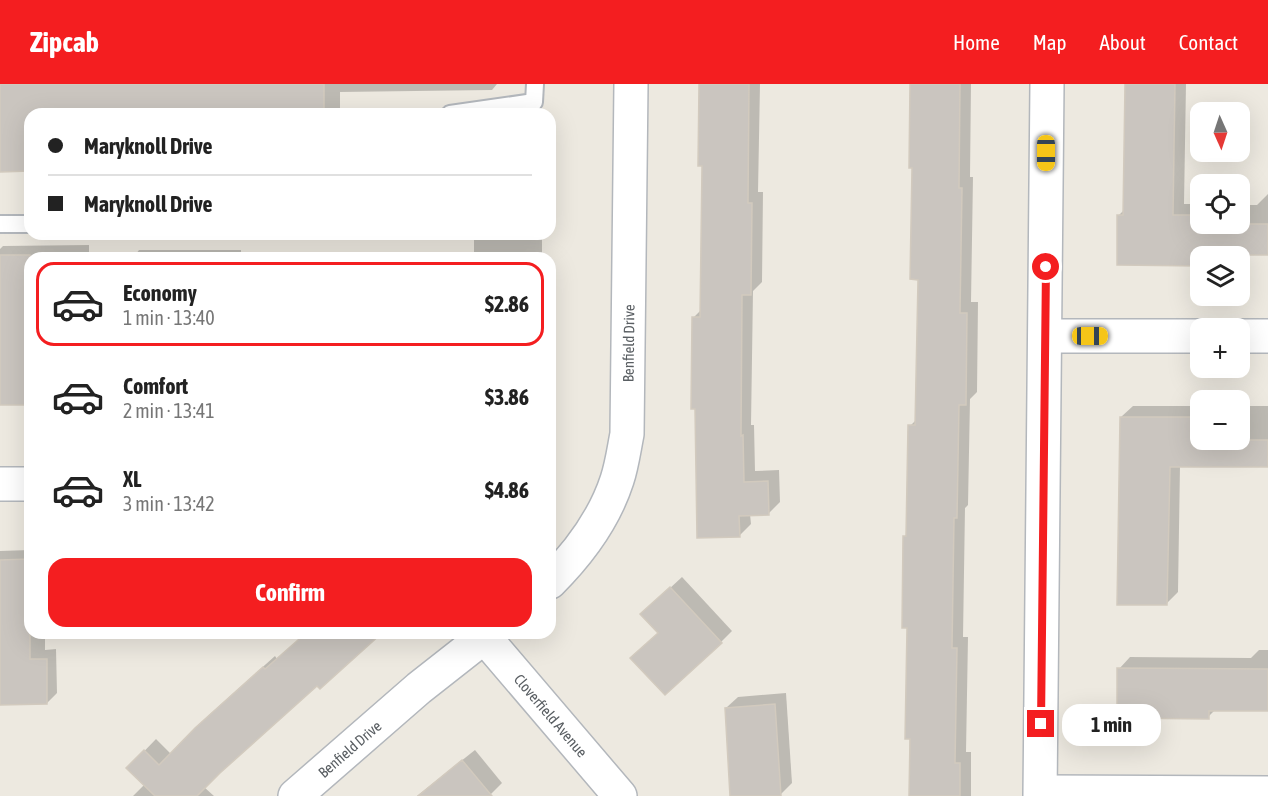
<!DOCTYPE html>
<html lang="en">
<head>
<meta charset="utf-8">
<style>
  :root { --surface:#fff; --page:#f6f6f6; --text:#222; --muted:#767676; --line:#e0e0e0; --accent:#f41e20 }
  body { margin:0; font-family:"Asap Condensed",sans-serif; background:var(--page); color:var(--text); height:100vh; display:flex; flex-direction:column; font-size:22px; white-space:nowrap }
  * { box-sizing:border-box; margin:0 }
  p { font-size:20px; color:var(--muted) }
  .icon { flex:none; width:33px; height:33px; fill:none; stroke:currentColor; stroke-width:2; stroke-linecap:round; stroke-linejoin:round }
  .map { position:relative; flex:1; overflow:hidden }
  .drawer { position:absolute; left:24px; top:168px; width:532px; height:387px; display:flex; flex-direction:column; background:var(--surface); border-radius:18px; box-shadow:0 6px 24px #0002 }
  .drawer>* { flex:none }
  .banner { position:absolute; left:24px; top:24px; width:532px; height:132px; border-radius:18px; box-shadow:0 6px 24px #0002; display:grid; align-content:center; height:132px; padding:0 24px; background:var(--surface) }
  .needle { width:39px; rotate:177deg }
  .controls { position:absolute; left:1190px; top:18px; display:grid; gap:12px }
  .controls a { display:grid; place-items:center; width:60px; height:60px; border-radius:12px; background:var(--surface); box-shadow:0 6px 24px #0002; font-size:30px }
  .end { position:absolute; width:27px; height:27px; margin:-14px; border:8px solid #f41e20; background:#fff; box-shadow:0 0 0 3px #fff }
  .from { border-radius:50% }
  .bubble { position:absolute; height:42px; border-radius:18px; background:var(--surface); box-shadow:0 6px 24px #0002; font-size:20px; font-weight:700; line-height:42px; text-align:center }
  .car { position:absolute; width:18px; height:36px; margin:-18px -9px; border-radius:8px; box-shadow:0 0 4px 2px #0007; background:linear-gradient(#f5c518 24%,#345 0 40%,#f5c518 0 76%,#345 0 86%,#f5c518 0) }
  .banner b { display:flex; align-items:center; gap:21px; height:57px; font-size:22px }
  .banner b+b { border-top:2px solid var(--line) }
  .banner i { width:15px; height:15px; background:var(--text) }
  ul { padding:10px 0 0; list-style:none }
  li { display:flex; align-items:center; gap:18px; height:84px; margin:0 12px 9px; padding:0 12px; border:3px solid transparent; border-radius:18px }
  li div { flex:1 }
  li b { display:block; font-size:22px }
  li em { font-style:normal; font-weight:700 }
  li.on { border-color:var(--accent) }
  li>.icon { width:54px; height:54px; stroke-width:1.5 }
  .primary-button { display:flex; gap:12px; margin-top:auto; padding:12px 24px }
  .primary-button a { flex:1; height:69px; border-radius:18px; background:var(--accent); color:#fff; font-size:24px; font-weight:700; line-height:69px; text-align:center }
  header { display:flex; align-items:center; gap:36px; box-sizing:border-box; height:84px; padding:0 30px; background:var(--accent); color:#fff }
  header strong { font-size:28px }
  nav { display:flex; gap:33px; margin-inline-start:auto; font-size:21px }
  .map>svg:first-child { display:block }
  .shadow { fill:#0003 }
  .building { fill:#cac5bf; stroke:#d2cabe; stroke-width:1.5 }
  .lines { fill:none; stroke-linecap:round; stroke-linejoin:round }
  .lane-casing { stroke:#b3b7bc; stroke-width:20 }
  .street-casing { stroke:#b3b7bc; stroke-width:36 }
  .lane { stroke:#fff; stroke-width:16 }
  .street { stroke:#fff; stroke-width:33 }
  .route { stroke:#f41e20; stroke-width:8 }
  .labels { text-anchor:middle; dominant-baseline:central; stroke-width:5; stroke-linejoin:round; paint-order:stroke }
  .street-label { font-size:15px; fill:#595e62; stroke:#fff }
</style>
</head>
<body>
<header>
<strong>Zipcab</strong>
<nav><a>Home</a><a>Map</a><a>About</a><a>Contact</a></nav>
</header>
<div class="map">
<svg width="1268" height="712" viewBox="0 0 1268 712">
  <rect width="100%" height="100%" fill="#ede9e0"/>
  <!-- shadow -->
  <g class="shadow">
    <polygon points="0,0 497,0 492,6 340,8 340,30 30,30 30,86 0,86"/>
    <polygon points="700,0 760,0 758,108 763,108 762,198 753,207 751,341 754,341 755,387 779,386 780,418 768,430 750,430 751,440 739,452 693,234 702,225 704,80"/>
    <polygon points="911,0 971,0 970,93 973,93 971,218 978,218 977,308 970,315 968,421 965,424 963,553 968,553 966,668 971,668 971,712 911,712 905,452 908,449 910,342 917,335 919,194"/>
    <polygon points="1126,0 1186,0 1184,120 1200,120 1200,140 1239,140 1239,121 1257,121 1268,110 1268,170 1220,169 1217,172 1200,172 1200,180 1119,131 1124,126"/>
    <polygon points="550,71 553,71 553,141 550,144"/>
    <polygon points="474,150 545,150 542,152 542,174 474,174"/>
    <polygon points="89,161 89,174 30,174 30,319 0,319 0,165 3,162"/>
    <polygon points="139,166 241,166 241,174 133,174"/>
    <polygon points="295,168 381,168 381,174 290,174"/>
    <polygon points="550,262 556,262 556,342 550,348"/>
    <polygon points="1133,322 1200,322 1200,356 1239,356 1239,322 1268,322 1268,382 1180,382 1178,508 1166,520 1121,333"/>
    <polygon points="30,466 30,549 45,549 45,566 56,565 57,609 47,619 0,620 0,467"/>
    <polygon points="682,493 732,547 721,558 654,519"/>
    <polygon points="306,549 379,549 318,600 204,703 214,712 133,712 145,700 128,684 156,655 171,670 208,632 275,572 277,575"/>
    <polygon points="1259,566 1268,566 1268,626 1216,625 1208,633 1119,585 1130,573 1251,574"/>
    <polygon points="786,609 792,699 780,711 726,624 738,613"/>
    <polygon points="475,666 502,699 489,712 417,712"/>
  </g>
  <!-- building -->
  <g class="building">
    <polygon points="0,0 324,0 324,30 30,30 30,87 0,88"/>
    <polygon points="699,0 749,0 748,119 752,119 751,211 742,211 741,352 743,351 744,398 768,397 769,431 739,432 740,453 697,454 695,325 691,325 692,233 700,233 702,82 698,82"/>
    <polygon points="910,0 960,0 959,104 962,104 960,229 967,229 966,321 959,321 957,434 954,434 952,564 957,564 955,679 960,679 960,712 909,712 910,655 905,655 907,544 902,544 903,452 906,452 908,341 915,341 918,196 910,195 912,84 909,84"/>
    <polygon points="1125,0 1175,0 1173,131 1200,131 1200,140 1268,140 1268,171 1209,171 1209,172 1200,172 1200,182 1117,181 1117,131 1123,131"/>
    <rect x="0" y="171" width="30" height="150"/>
    <polygon points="1120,333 1200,333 1200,356 1268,356 1268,383 1170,383 1167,521 1117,521"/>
    <polygon points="30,475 30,575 47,575 47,620 0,621 0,476"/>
    <polygon points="670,503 722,559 665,611 630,574 658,549 640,530"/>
    <polygon points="306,549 382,549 320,605 317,602 220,689 197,712 155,712 126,684 144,666 159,681 195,644 263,583 265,585"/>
    <polygon points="1117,584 1268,585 1268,627 1209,627 1209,635 1117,634"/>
    <polygon points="775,620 781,712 730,712 725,624"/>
    <polygon points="462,676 492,712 418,712"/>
  </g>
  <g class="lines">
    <defs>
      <g id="lane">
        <polyline points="450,30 534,18 535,0"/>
        <polyline points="0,140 30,140"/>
      </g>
      <g id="street">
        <polyline points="1046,252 1200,252"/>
        <polyline points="1239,252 1268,252"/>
        <polyline points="0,400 30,400"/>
        <path id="s1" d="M550,498C580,468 604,436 617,396C622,381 624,365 627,350L631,0"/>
        <path id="s2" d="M481,549L620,712"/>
        <polyline points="1041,708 1268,709"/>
        <path id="s3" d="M295,712L419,604L489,549"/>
        <polyline points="1040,712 1047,0"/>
      </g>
    </defs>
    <!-- lane casing -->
    <use href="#lane" class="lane-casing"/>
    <!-- street casing -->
    <use href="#street" class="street-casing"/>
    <!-- lane -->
    <use href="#lane" class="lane"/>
    <!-- street -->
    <use href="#street" class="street"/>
  </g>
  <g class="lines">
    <!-- route -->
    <polyline class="route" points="1041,640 1046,183"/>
  </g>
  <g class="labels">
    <!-- street labels -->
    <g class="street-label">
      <text stroke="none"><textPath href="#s1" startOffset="261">Benfield Drive</textPath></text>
      <text stroke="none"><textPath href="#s2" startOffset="108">Cloverfield Avenue</textPath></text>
      <text stroke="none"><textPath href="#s3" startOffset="72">Benfield Drive</textPath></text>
    </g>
  </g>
</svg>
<div class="controls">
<a><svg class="needle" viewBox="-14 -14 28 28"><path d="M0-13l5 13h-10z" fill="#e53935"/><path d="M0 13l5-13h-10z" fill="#767676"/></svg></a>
<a><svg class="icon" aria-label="locate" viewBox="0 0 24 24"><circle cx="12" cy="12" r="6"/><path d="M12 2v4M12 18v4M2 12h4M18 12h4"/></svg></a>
<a><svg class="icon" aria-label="layers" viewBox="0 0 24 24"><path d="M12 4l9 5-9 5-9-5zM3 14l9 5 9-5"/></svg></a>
<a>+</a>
<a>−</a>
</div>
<i class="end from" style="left:1046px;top:183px"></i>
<i class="end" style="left:1041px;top:640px"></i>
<div class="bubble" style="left:1062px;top:620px;width:99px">1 min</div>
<i class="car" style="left:1046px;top:69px;rotate:180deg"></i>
<i class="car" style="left:1090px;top:252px;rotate:90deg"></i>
<div class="banner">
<b><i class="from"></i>Maryknoll Drive</b>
<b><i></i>Maryknoll Drive</b>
</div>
<section class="drawer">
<ul>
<li class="on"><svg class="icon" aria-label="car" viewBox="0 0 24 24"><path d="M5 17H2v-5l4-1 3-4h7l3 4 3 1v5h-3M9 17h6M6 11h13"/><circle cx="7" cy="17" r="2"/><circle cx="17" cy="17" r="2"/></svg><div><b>Economy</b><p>1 min · 13:40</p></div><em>$2.86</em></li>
<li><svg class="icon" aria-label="car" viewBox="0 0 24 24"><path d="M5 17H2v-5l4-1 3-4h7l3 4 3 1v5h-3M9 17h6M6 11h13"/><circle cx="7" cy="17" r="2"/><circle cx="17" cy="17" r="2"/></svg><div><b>Comfort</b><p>2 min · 13:41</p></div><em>$3.86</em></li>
<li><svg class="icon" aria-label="car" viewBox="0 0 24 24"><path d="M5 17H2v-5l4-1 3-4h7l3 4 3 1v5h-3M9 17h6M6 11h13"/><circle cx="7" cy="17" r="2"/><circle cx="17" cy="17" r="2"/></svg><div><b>XL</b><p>3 min · 13:42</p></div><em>$4.86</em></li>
</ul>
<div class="primary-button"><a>Confirm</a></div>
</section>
</div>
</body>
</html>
